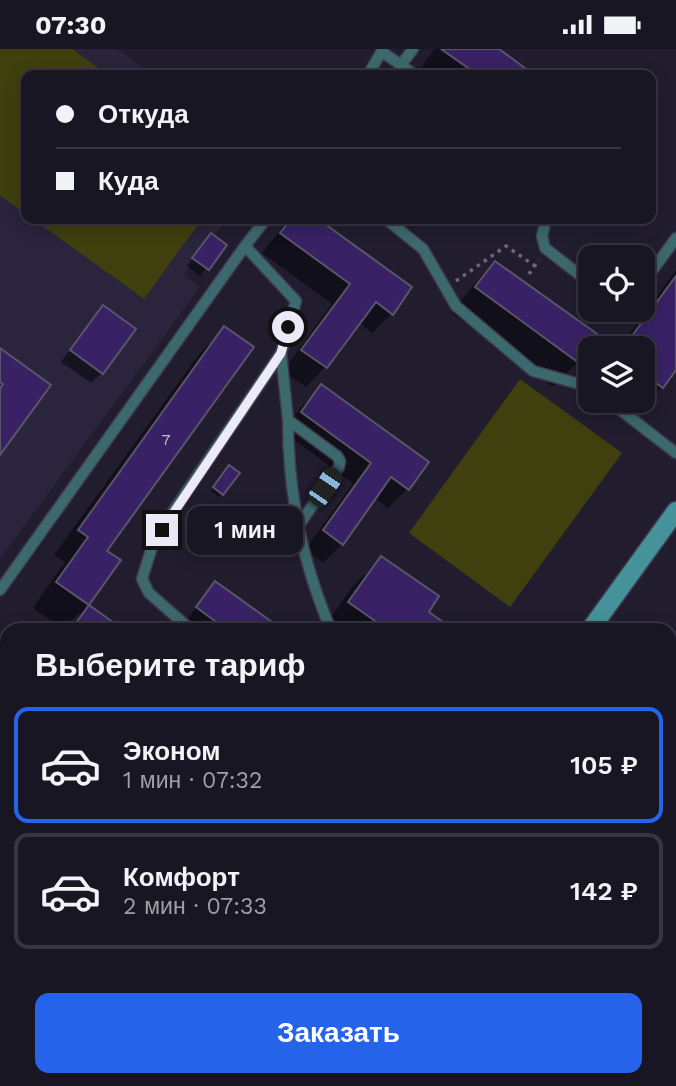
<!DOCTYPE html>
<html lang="ru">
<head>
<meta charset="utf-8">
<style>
  :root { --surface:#191623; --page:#262330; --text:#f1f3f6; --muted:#9f9fa6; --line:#373541; --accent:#2563eb }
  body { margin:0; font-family:"Work Sans",sans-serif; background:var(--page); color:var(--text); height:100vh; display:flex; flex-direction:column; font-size:26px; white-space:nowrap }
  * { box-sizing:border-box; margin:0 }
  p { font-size:23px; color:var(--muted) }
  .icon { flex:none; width:38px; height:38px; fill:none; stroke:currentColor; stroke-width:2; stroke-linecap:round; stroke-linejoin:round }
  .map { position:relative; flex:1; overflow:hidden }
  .drawer { position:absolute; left:0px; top:574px; width:677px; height:464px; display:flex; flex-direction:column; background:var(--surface); border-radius:21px 21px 0 0; box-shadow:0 4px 18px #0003,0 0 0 2px var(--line) }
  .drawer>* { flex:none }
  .banner { position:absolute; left:21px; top:21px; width:635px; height:154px; border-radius:14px; box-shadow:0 4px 18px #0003,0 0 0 2px var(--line); display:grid; align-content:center; height:154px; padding:0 35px; background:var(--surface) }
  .buttons { position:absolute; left:578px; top:196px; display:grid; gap:14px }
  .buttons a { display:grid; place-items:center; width:77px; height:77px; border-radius:14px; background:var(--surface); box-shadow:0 4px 18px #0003,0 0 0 2px var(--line); font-size:35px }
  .end { position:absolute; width:32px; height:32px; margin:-16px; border:9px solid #edeaf7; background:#111; box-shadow:0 0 0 4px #111 }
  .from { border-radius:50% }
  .bubble { position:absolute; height:49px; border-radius:14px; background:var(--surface); box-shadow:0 4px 18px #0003,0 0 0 2px var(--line); font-size:23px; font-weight:600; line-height:49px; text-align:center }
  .car { position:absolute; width:21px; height:42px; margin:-21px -10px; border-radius:9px; box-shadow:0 0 5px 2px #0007; background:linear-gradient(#222 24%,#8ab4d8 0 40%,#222 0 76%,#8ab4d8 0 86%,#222 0) }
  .banner b { display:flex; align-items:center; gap:24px; height:66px; font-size:26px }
  .banner b+b { border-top:2px solid var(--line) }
  .banner i { width:18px; height:18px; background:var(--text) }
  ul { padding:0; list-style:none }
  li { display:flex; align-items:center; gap:21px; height:116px; margin:0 14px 10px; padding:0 21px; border:4px solid var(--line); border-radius:14px }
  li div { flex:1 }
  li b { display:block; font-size:26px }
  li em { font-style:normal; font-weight:600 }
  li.current { border-color:var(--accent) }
  li>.icon { width:63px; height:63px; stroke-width:1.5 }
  h2 { padding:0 35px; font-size:32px; line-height:84px }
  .button { display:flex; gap:14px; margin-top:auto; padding:14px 35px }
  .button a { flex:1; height:80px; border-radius:14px; background:var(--accent); color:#fff; font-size:28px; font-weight:600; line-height:80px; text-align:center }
  .status { display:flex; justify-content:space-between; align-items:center; height:49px; padding:0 35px; background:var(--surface); direction:ltr }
  .status svg { height:19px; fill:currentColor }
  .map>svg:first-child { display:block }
  .commercial { fill:#35231d }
  .built { fill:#2a243c }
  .green { fill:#3f400d }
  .shadow { fill:#0007 }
  .building { fill:#382265; stroke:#59556a; stroke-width:2 }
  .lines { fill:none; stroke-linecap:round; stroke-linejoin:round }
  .lane-casing { stroke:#3e3a4b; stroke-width:13 }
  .secondary-casing { stroke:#3e3a4b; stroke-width:21 }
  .path { stroke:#6b6777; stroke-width:3.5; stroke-dasharray:3.5 5; stroke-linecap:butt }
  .lane { stroke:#3c696d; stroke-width:10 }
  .secondary { stroke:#46929a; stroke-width:18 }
  .route { stroke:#edeaf7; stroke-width:9 }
  .labels { text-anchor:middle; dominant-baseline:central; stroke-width:5; stroke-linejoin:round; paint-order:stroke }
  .number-label { font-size:16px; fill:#c0b8d2 }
</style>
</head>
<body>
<div class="status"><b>07:30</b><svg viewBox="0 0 49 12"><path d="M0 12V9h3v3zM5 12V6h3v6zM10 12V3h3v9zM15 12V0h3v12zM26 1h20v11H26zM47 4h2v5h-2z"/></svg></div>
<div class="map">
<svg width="676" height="1037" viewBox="0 0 676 1037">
  <rect width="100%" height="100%" fill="#211d2f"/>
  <!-- commercial -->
  <polygon class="commercial" points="107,1031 165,1031 160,1037 115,1037"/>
  <!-- built -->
  <polygon class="built" points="0,0 117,0 153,26 26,26 26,170 226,170 215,186 227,196 209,221 195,212 184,226 200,238 0,510"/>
  <!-- green -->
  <g class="green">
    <polygon points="0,0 72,0 108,26 26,26 26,165 0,146"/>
    <polygon points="33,170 202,170 144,250"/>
    <polygon points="520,330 622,404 510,558 409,484"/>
    <polygon points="0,827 7,832 7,909 0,918"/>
  </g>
  <!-- shadow -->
  <g class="shadow">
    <polygon points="434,0 496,0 526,22 523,26 431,26 421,19"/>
    <polygon points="289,170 315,170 410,238 392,264 372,284 359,273 325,318 306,338 283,322 332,255 262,204"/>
    <polygon points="204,193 225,196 200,227 187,217"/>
    <polygon points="495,214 578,313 553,338 452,264 471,239"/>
    <polygon points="676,221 676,318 662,338 637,363 622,352 642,352 642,299 619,299"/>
    <polygon points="104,258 102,324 91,334 61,313 93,269"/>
    <polygon points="225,279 105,502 118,512 87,557 121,581 69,581 81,565 79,564 63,580 33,559 65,513 54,506 200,304"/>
    <polygon points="322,338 427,414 407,440 388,459 374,449 342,495 323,514 305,501 353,434 283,383 302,357"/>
    <polygon points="226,421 222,445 219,448 211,442"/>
    <polygon points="382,509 427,564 451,581 322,581 353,537"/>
    <polygon points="215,534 264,581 202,581 187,570"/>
    <polygon points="0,717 7,722 7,807 0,802"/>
    <polygon points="7,926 7,984 0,979 0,935"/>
    <polygon points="676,964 676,1037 639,1037 630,1031 670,1031 670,971"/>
    <polygon points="324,1031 437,1031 446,1037 319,1037"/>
  </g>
  <!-- building -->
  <g class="building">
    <polygon points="441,0 499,0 529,22 525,26 478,26"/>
    <polygon points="291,170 318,170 412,238 393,266 376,253 327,319 301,301 350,235 280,184"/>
    <polygon points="211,184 227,196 209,221 192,209"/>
    <polygon points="495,212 600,287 579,314 475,238"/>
    <polygon points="676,227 676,321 663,339 642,324 642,299 623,299"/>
    <polygon points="103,256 136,280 103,325 70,301"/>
    <polygon points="224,277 254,298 107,502 121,511 89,556 56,533 88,488 78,481"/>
    <polygon points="0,299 51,336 0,406 0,340 3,335 0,333"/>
    <polygon points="321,335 429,413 409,441 391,428 343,496 323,481 371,414 301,363"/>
    <polygon points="229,416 240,424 223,446 213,438"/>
    <polygon points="381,507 439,547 429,563 454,581 388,581 348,553"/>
    <polygon points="215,532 272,573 266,581 227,581 196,558"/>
    <polygon points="89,556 124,581 71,581"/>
    <polygon points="0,714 7,719 7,764 0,759"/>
    <polygon points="7,926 7,973 0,968 0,935"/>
    <polygon points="676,969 676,1022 670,1017 670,976"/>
    <polygon points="82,1031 107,1031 116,1037 78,1037"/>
    <polygon points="340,1031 440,1031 449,1037 336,1037"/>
  </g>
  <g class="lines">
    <defs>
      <g id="lane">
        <polyline points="382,3 401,16 413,0"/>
        <polyline points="401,16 415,26"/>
        <polyline points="368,26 383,0"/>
        <polyline points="386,170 423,200 456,257 533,322 590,338"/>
        <polyline points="546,170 542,187 545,199 590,234"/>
        <polyline points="642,236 676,189"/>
        <polyline points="281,304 288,371 337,407 340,412 339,418 297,479"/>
        <polyline points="609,352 676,404"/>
        <path d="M288,371C288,445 302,513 331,581"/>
        <polyline points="0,541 245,197"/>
        <polyline points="191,581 149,544 142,530 152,498 172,464 281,304 296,252 245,197 266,170"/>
        <polyline points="0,800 7,805"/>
        <polyline points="670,909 676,907"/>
        <polyline points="51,1037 53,1031"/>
      </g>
      <g id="secondary">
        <polyline points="590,581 676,462"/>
        <polyline points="0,638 7,643"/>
        <polyline points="551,1031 560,1037"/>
        <polyline points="258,1037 262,1031"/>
      </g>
    </defs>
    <!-- lane casing -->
    <use href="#lane" class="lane-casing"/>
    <!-- secondary casing -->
    <use href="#secondary" class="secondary-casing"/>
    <!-- path -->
    <g class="path">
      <polyline points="529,225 539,211"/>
      <polyline points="456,232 506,197 535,217"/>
      <polyline points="589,268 594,261"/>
    </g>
    <!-- lane -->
    <use href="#lane" class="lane"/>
    <!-- secondary -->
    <use href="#secondary" class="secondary"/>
  </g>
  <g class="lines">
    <!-- route -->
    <polyline class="route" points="162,481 281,304 288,278"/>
  </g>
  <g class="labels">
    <!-- number labels -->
    <g class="number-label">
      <text x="166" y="390">7</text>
    </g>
  </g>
</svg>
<div class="buttons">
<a><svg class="icon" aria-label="locate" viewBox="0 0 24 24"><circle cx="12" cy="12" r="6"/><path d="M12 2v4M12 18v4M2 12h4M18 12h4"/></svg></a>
<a><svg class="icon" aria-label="layers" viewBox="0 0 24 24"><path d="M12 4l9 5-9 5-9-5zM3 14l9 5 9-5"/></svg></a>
</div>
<i class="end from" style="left:288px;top:278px"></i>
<i class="end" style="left:162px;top:481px"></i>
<div class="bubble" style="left:187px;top:457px;width:116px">1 мин</div>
<i class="car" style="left:325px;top:438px;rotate:34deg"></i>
<div class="banner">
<b><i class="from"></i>Откуда</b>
<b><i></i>Куда</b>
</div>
<section class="drawer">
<h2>Выберите тариф</h2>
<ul>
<li class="current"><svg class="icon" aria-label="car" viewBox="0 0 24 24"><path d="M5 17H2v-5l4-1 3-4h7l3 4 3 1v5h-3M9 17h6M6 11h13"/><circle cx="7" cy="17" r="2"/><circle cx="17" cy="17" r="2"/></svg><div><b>Эконом</b><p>1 мин · 07:32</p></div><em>105 ₽</em></li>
<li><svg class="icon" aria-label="car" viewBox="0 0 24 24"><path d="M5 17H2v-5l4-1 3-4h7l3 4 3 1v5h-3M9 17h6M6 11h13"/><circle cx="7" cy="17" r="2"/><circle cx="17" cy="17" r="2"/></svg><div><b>Комфорт</b><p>2 мин · 07:33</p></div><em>142 ₽</em></li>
</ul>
<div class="button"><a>Заказать</a></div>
</section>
</div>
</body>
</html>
